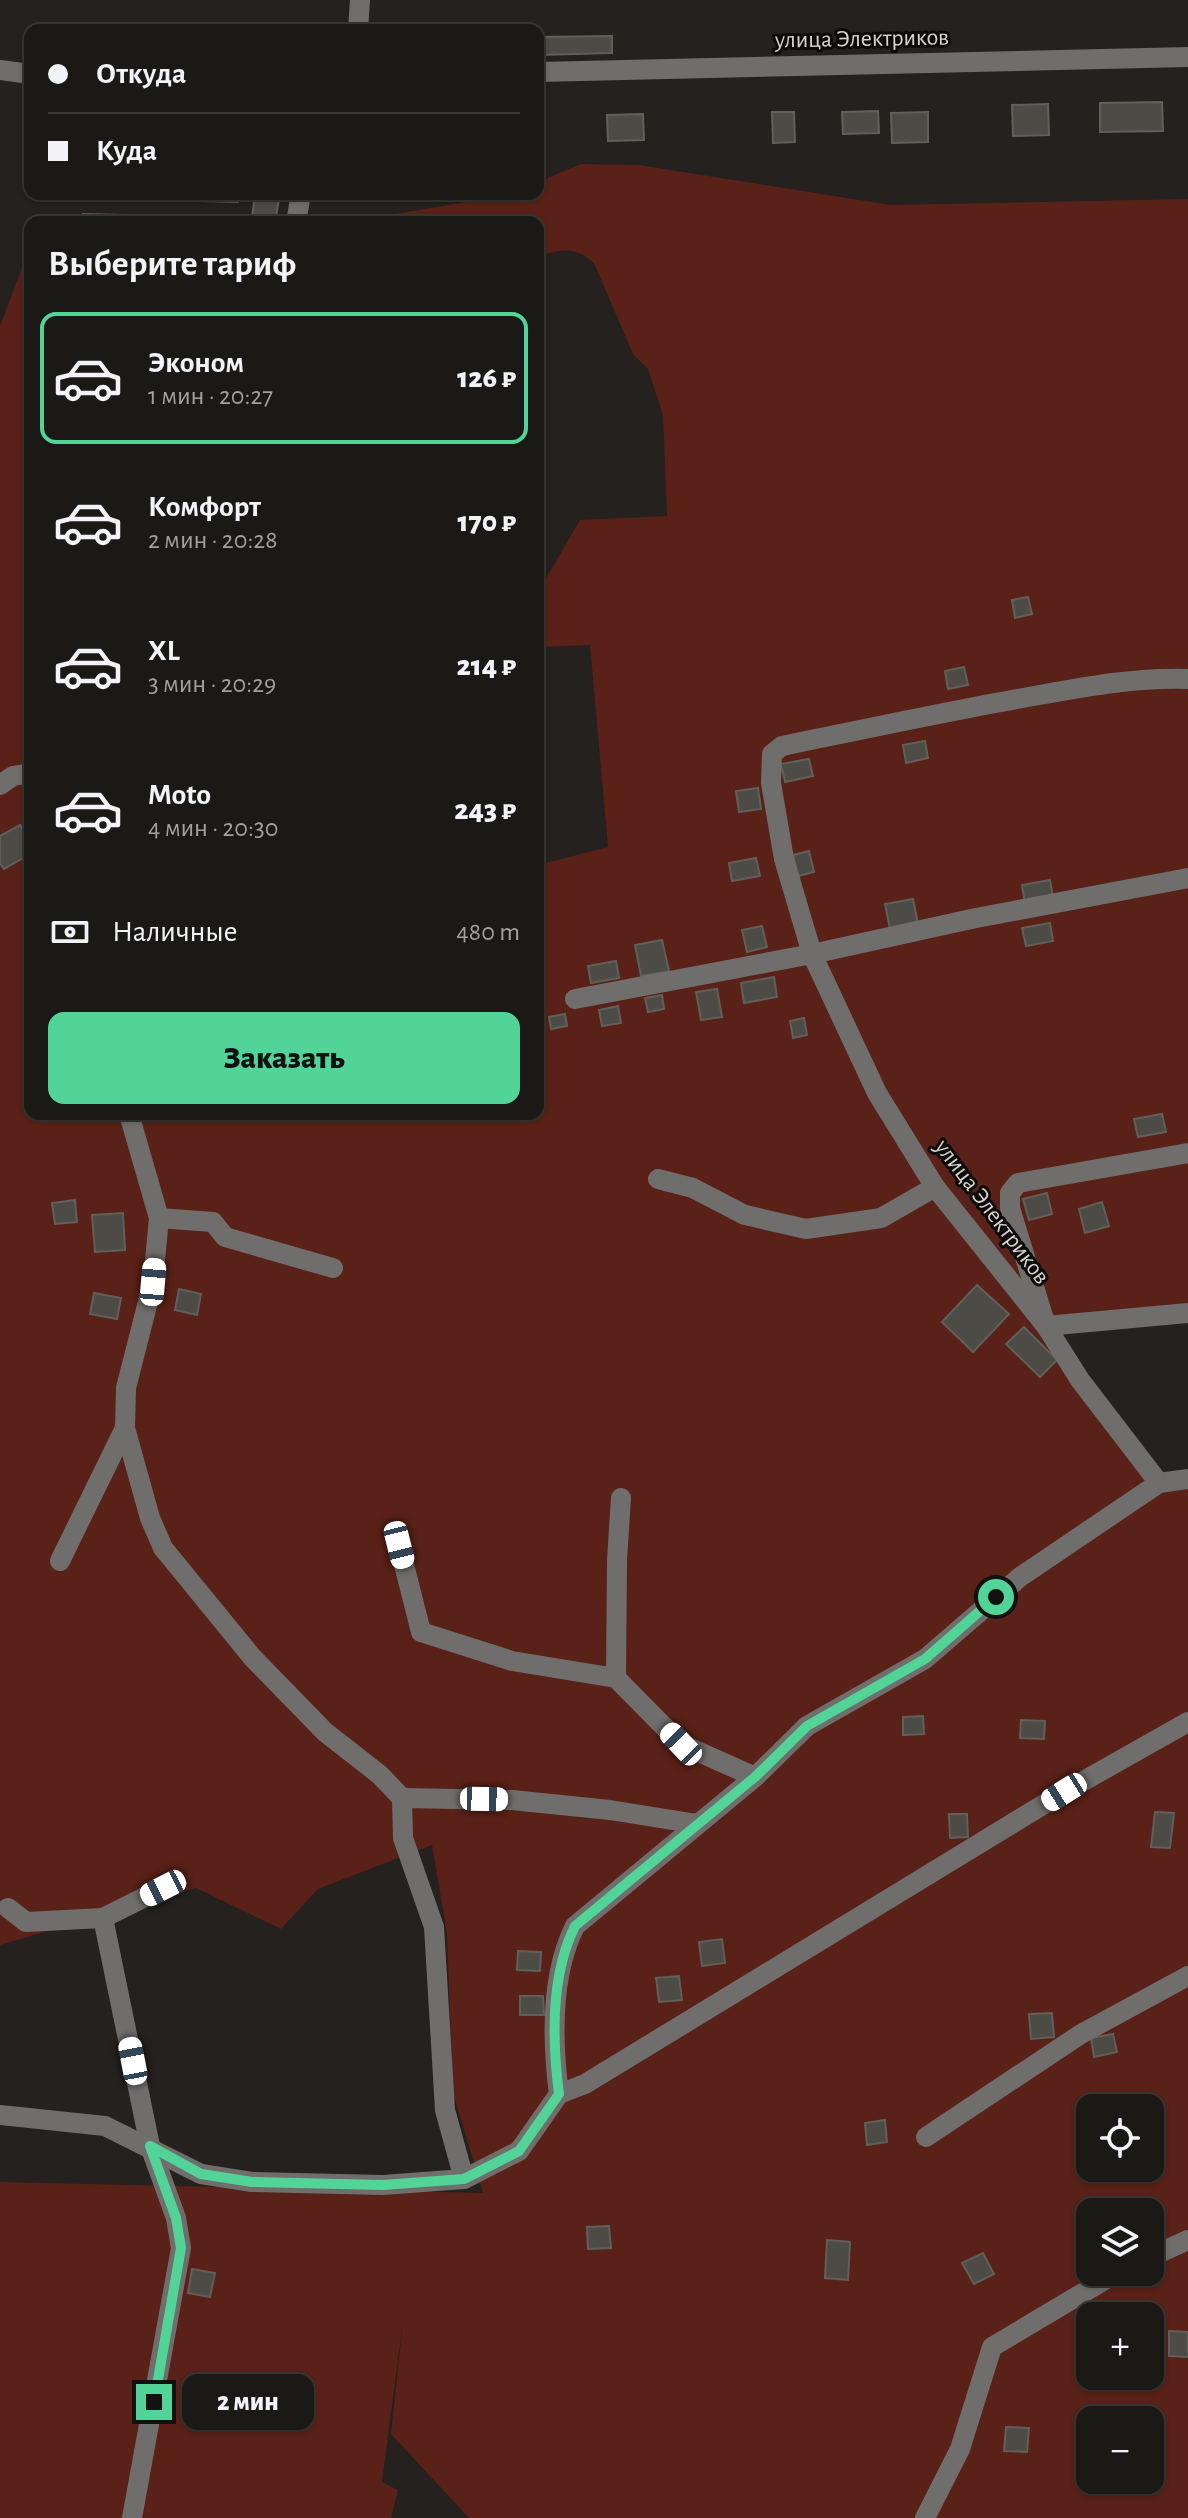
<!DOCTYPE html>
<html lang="ru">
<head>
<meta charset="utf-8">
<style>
  :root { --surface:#1b1916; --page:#282623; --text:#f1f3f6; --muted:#a0a0a1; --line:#393835; --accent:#52d397 }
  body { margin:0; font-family:"Alegreya Sans",sans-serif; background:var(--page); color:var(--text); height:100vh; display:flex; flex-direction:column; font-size:30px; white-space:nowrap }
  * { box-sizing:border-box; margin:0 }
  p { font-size:26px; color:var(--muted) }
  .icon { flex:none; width:44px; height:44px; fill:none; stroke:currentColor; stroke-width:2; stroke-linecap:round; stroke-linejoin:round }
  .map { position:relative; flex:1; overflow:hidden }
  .details { position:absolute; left:24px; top:216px; width:520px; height:904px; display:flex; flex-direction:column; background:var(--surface); border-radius:16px; box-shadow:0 2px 6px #0004,0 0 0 2px var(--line) }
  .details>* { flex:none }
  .top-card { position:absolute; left:24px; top:24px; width:520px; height:176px; border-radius:16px; box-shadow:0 2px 6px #0004,0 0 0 2px var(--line); display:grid; align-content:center; height:176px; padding:0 24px; background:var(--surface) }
  .fabs { position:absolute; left:1076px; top:2094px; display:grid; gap:16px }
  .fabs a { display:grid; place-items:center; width:88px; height:88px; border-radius:16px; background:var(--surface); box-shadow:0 2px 6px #0004,0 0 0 2px var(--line); font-size:40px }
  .end { position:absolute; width:36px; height:36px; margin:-18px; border:10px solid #52d397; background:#111; box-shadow:0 0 0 4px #111 }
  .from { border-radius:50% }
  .bubble { position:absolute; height:56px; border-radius:16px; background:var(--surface); box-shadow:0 2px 6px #0004,0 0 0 2px var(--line); font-size:26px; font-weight:800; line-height:56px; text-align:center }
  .car { position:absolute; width:24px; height:48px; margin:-24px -12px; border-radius:10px; box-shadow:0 0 6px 2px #0007; background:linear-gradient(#fff 24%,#345 0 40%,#fff 0 76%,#345 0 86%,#fff 0) }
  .top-card b { display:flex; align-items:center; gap:28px; height:76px; font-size:30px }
  .top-card b+b { border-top:2px solid var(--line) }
  .top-card i { width:20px; height:20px; background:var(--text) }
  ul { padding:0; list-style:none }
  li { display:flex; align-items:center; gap:24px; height:132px; margin:0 16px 12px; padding:0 8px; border:4px solid transparent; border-radius:16px }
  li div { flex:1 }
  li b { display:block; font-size:30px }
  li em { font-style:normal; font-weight:800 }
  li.active { border-color:var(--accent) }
  li>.icon { width:72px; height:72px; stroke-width:1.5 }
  h2 { padding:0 24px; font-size:36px; line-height:96px }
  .pay { display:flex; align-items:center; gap:20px; height:88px; padding:0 24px; font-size:30px }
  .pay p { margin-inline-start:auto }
  .action { display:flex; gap:16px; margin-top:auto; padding:16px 24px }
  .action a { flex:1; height:92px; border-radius:16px; background:var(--accent); color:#111; font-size:32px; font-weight:800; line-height:92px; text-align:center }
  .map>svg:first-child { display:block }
  .green { fill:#592117; fill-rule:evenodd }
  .building { fill:#4d4b46; stroke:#615f5a; stroke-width:2 }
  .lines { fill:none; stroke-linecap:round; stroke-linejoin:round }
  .minor { stroke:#706e6d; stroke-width:20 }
  .route { stroke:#52d397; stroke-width:10 }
  .labels { text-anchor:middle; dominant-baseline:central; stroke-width:6; stroke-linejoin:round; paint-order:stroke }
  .street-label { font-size:24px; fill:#d6d4d1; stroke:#0c0b0a }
</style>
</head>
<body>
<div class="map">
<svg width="1188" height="2518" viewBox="0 0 1188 2518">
  <rect width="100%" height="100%" fill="#24211e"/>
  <!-- green -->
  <path class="green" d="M581,164L639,165L891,205L1188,199V1313L1047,1326L1096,1384L1159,1483L1188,1479V2518H469L391,2434L403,2321L382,2482L398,2490L391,2518H0V2182L483,2193L453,2093L447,1934L432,1845L318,1889L281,1929L196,1888L0,1945V326L30,247V1114H538V865L608,847L590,645L538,647V592L580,520L667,516L663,415L648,369L633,354L594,263C574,245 562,250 538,256V222H362L366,219L513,194H538V182ZM1090,2108H1150V2168H1090ZM1090,2212H1150V2272H1090ZM1090,2316H1150V2376H1090ZM1090,2420H1150V2480H1090Z"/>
  <!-- building -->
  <g class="building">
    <polygon points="612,36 612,53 538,55 538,37"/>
    <polygon points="1162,102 1163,131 1100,132 1100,103"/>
    <polygon points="1048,104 1049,135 1013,136 1012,105"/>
    <polygon points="878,111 879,133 843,134 842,112"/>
    <polygon points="772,112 794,112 795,142 773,143"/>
    <polygon points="928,112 928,142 892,143 891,113"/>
    <polygon points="643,114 644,140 608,141 607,115"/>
    <polygon points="74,194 238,194 238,202 74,198"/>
    <polygon points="255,194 280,194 275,222 83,222 83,214 252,218"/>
    <polygon points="1028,597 1032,614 1015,618 1012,600"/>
    <polygon points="964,667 968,685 948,689 945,671"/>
    <polygon points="925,741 928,758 906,763 903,745"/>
    <polygon points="809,759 813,776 785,782 781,764"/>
    <polygon points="758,788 761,809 739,812 736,791"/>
    <polygon points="20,825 30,843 30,854 4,869 0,863 0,836"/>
    <polygon points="809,851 814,872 798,876 793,855"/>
    <polygon points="756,858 760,876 732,881 729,863"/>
    <polygon points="1050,880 1053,898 1025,903 1022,885"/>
    <polygon points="913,899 918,924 890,929 885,904"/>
    <polygon points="1050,923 1053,941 1026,946 1022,928"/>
    <polygon points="762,926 767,947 747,952 742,930"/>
    <polygon points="662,940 669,971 641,976 635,945"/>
    <polygon points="616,961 619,978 591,983 588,966"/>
    <polygon points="774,977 777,997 744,1003 741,983"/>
    <polygon points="717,989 722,1017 701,1020 696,992"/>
    <polygon points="662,995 664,1009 648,1012 645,998"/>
    <polygon points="618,1006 621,1023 602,1026 599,1010"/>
    <polygon points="565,1014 567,1026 551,1029 549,1017"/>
    <polygon points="804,1018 807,1035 793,1038 790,1021"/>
    <polygon points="1162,1114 1166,1132 1138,1137 1134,1119"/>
    <polygon points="1047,1193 1052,1214 1029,1220 1023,1199"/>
    <polygon points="75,1200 77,1222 55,1224 52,1203"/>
    <polygon points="1102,1202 1109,1226 1085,1233 1079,1209"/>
    <polygon points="123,1213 125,1250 95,1252 92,1215"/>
    <polygon points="977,1285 1009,1314 973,1352 942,1322"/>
    <polygon points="179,1289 201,1294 197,1315 175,1310"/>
    <polygon points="94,1293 121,1298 117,1319 90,1314"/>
    <polygon points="1024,1327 1057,1360 1040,1377 1006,1344"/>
    <polygon points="923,1716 924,1734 903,1735 903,1717"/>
    <polygon points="1021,1720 1045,1721 1044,1739 1020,1738"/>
    <polygon points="1155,1812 1174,1813 1170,1848 1151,1847"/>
    <polygon points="949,1814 967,1814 968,1837 950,1838"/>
    <polygon points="722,1939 725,1963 702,1966 699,1942"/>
    <polygon points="518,1951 541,1952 540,1971 517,1970"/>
    <polygon points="679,1976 682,2000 659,2002 656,1978"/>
    <polygon points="520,1996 543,1996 544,2015 520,2015"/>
    <polygon points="1052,2013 1054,2037 1031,2039 1029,2014"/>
    <polygon points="1113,2034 1117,2052 1094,2057 1091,2038"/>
    <polygon points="885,2120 887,2142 867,2145 865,2123"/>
    <polygon points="609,2226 611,2248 588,2249 587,2227"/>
    <polygon points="827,2240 850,2242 848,2280 825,2278"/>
    <polygon points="983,2253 994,2274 974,2284 962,2263"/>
    <polygon points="192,2269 215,2273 210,2297 188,2293"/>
    <polygon points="1169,2331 1188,2332 1188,2357 1169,2356"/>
    <polygon points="1006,2427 1029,2428 1027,2452 1004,2451"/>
  </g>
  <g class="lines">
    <!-- minor -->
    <g class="minor">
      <polyline points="358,30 360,0"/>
      <polyline points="0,70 30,74"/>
      <polyline points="538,72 1188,57"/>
      <polyline points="296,222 301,194"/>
      <polyline points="0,785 13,776 30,773"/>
      <polyline points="575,999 812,954 976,918 1188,878"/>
      <polyline points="129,1114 159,1218 153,1282 126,1388 125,1428 150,1518 163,1548 252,1657 325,1732 380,1775 402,1798 403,1838 434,1927 445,2110 464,2179"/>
      <polyline points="1188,1153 1018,1183 1010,1193 1010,1208 1046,1326 1188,1313"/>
      <polyline points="658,1179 693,1188 745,1215 806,1229 881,1218 935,1187"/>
      <polyline points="159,1218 213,1222 225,1237 333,1268"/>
      <path d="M1159,1483L1080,1380L1046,1326L935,1187L877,1093L812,954L784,859L771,783L772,754L782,746C860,730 939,713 1017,699C1074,689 1130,677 1188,679"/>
      <polyline points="399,1545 421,1632 512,1661 616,1678 681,1744 755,1777"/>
      <polyline points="60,1561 125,1428"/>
      <polyline points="616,1678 617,1560 621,1498"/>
      <polyline points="402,1798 512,1800 610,1810 697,1824"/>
      <polyline points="8,1908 26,1922 103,1918"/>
      <polyline points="559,2094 585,2084 1064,1792 1188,1722"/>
      <path d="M0,2115L105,2126L201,2174L252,2182L383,2185L464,2179L519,2151L559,2094C552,2040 550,1976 575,1926L755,1777L807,1726L925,1659L1020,1577L1159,1483L1188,1479"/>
      <polyline points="926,2137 1081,2034 1188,1976"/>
      <polyline points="1150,2257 1188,2240"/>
      <polyline points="132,2518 181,2248 176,2218 150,2146 103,1918 163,1888"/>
      <polyline points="925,2518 960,2449 992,2347 1118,2272"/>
    </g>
  </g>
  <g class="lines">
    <!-- route -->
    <path class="route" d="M154,2402L181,2248L176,2218L150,2146L201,2174L252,2182L383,2185L464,2179L519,2151L559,2094C552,2040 550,1976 575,1926L755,1777L807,1726L925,1659L996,1597"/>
  </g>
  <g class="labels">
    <!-- street labels -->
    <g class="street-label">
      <text transform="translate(862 39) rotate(-1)">улица Электриков</text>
      <text transform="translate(992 1212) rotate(53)">улица Электриков</text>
    </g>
  </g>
</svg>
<div class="fabs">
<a><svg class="icon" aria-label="locate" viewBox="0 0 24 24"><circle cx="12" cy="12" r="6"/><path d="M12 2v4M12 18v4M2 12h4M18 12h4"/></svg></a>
<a><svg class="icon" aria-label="layers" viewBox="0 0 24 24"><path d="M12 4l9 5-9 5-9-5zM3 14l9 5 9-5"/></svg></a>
<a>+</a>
<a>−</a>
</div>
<i class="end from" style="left:996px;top:1597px"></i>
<i class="end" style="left:154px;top:2402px"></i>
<div class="bubble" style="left:182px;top:2374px;width:132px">2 мин</div>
<i class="car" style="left:153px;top:1282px;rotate:5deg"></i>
<i class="car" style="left:399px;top:1545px;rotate:166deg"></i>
<i class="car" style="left:681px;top:1744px;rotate:316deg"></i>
<i class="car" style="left:1064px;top:1792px;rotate:238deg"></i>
<i class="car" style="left:484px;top:1799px;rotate:91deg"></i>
<i class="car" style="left:163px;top:1888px;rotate:243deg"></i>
<i class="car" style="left:133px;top:2061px;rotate:349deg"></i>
<div class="top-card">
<b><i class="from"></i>Откуда</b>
<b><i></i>Куда</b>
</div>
<section class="details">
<h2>Выберите тариф</h2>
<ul>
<li class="active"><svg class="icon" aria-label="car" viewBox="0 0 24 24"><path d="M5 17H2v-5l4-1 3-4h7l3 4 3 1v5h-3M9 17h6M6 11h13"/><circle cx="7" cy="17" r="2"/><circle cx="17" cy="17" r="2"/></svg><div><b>Эконом</b><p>1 мин · 20:27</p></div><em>126 ₽</em></li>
<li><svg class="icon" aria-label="car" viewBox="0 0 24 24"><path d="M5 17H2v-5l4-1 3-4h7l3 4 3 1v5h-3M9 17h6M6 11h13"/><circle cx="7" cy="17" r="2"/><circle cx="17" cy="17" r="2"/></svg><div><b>Комфорт</b><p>2 мин · 20:28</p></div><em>170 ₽</em></li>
<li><svg class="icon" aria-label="car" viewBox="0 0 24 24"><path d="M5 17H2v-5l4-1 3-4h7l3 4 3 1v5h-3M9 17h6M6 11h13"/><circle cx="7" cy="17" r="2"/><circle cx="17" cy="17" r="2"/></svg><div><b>XL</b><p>3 мин · 20:29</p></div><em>214 ₽</em></li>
<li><svg class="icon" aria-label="car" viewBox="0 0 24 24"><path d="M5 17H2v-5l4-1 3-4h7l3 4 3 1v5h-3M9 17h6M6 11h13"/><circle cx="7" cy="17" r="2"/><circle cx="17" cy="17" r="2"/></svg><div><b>Moto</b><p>4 мин · 20:30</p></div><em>243 ₽</em></li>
</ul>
<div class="pay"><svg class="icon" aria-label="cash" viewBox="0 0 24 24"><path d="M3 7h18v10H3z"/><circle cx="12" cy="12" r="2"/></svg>Наличные<p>480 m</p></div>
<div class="action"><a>Заказать</a></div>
</section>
</div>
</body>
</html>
